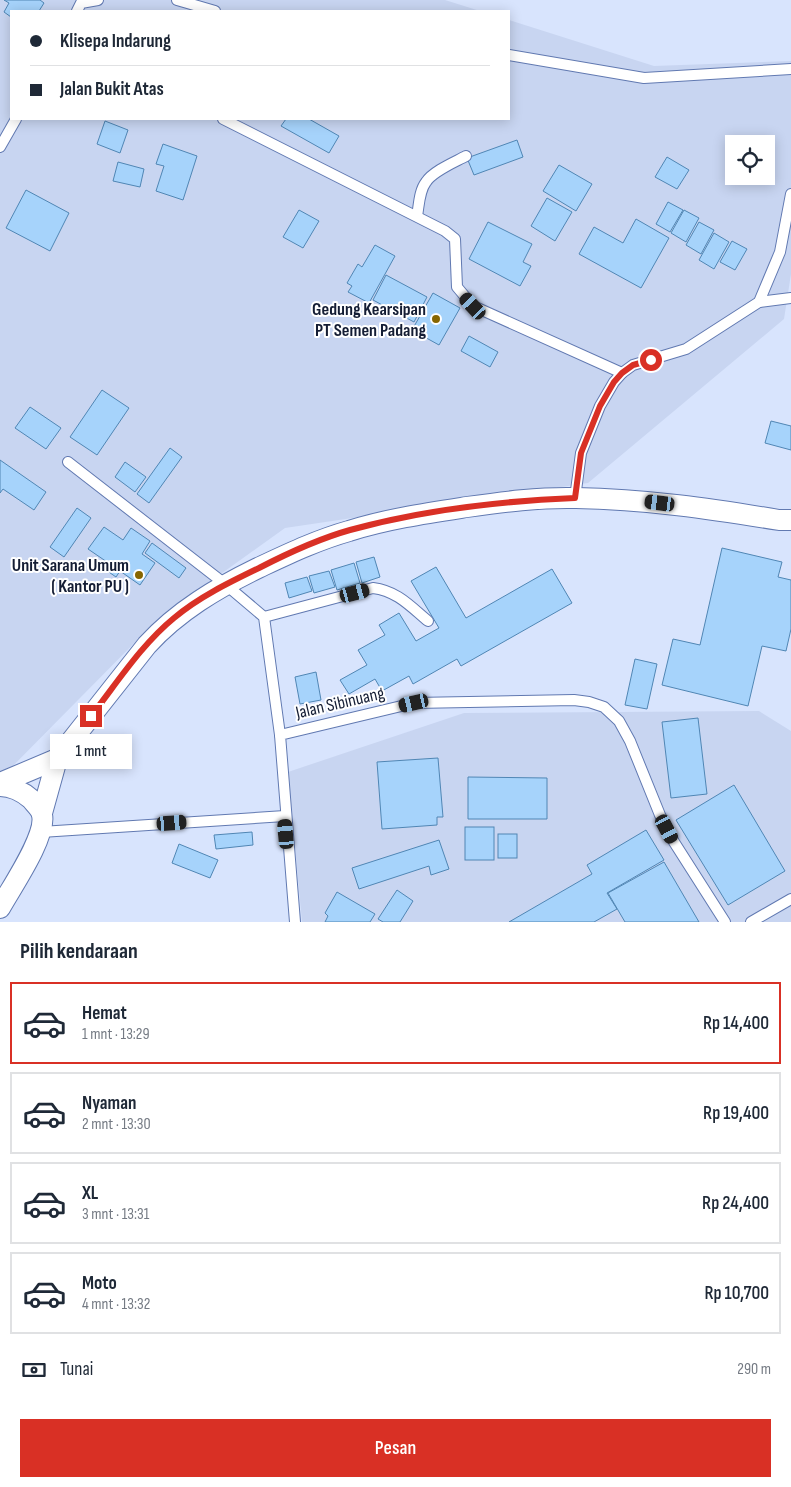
<!DOCTYPE html>
<html lang="id">
<head>
<meta charset="utf-8">
<style>
  :root { --surface:#fff; --page:#f2f2f3; --text:#1f2937; --muted:#747a83; --line:#e0e1e3; --accent:#d93025 }
  body { margin:0; font-family:"Sofia Sans Condensed",sans-serif; background:var(--page); color:var(--text); height:100vh; display:flex; flex-direction:column; font-size:19px; white-space:nowrap }
  * { box-sizing:border-box; margin:0 }
  p { font-size:16px; color:var(--muted) }
  .icon { flex:none; width:28px; height:28px; fill:none; stroke:currentColor; stroke-width:2; stroke-linecap:round; stroke-linejoin:round }
  .map { position:relative; height:922px; overflow:hidden }
  .sheet { display:flex; flex-direction:column; background:var(--surface); flex:1 }
  .sheet>* { flex:none }
  .guide { position:absolute; left:10px; top:10px; width:500px; height:110px; border-radius:0px; box-shadow:0 2px 12px #0003; display:grid; align-content:center; height:110px; padding:0 20px; background:var(--surface) }
  .fabs { position:absolute; left:725px; top:135px; display:grid; gap:10px }
  .fabs a { display:grid; place-items:center; width:50px; height:50px; border-radius:0px; background:var(--surface); box-shadow:0 2px 12px #0003; font-size:25px }
  .end { position:absolute; width:22px; height:22px; margin:-11px; border:6px solid #d93025; background:#fff; box-shadow:0 0 0 2px #fff }
  .from { border-radius:50% }
  .bubble { position:absolute; height:35px; border-radius:0px; background:var(--surface); box-shadow:0 2px 12px #0003; font-size:16px; font-weight:600; line-height:35px; text-align:center }
  .car { position:absolute; width:15px; height:30px; margin:-15px -8px; border-radius:6px; box-shadow:0 0 4px 1px #0007; background:linear-gradient(#222 24%,#8ab4d8 0 40%,#222 0 76%,#8ab4d8 0 86%,#222 0) }
  .guide b { display:flex; align-items:center; gap:18px; height:48px; font-size:19px }
  .guide b+b { border-top:1px solid var(--line) }
  .guide i { width:12px; height:12px; background:var(--text) }
  ul { padding:0; list-style:none }
  li { display:flex; align-items:center; gap:15px; height:82px; margin:0 10px 8px; padding:0 10px; border:2px solid var(--line); border-radius:0px }
  li div { flex:1 }
  li b { display:block; font-size:19px }
  li em { font-style:normal; font-weight:600 }
  li.current { border-color:var(--accent) }
  li>.icon { width:45px; height:45px; stroke-width:1.5 }
  h2 { padding:0 20px; font-size:22px; line-height:60px }
  .pay { display:flex; align-items:center; gap:12px; height:55px; padding:0 20px; font-size:19px }
  .pay p { margin-inline-start:auto }
  .primary-button { display:flex; gap:10px; margin-top:auto; padding:10px 20px }
  .primary-button a { flex:1; height:58px; border-radius:0px; background:var(--accent); color:#fff; font-size:20px; font-weight:600; line-height:58px; text-align:center }
  .map>svg:first-child { display:block }
  .built { fill:#c8d5f1; fill-rule:evenodd }
  .building { fill:#a6d3fb; stroke:#5086b4 }
  .lines { fill:none; stroke-linecap:round; stroke-linejoin:round }
  .service-casing { stroke:#6179b1; stroke-width:12 }
  .minor-casing { stroke:#6179b1; stroke-width:22 }
  .service { stroke:#fff; stroke-width:10 }
  .minor { stroke:#fff; stroke-width:20 }
  .route { stroke:#d93025; stroke-width:6 }
  .poi-dot { fill:#876601; stroke:#fff; stroke-width:2 }
  .labels { text-anchor:middle; dominant-baseline:central; stroke-width:4; stroke-linejoin:round; paint-order:stroke }
  .poi-label { font-size:18px; font-weight:bold; fill:#141d34; stroke:#fff; text-anchor:end }
  .street-label { font-size:18px; fill:#141d34; stroke:#fff }
</style>
</head>
<body>
<div class="map">
<svg width="791" height="922" viewBox="0 0 791 922">
  <rect width="100%" height="100%" fill="#d8e4fd"/>
  <!-- built -->
  <g class="built">
    <path d="M0,0H445L480,11H11V119H509V20L654,66L791,61V274L784,319L588,483L285,528L158,619L0,779ZM734,144H766V176H734Z"/>
    <polygon points="759,711 791,731 791,922 302,922 288,772 464,713"/>
  </g>
  <!-- building -->
  <g class="building">
    <polygon points="4,0 40,0 44,3 39,11 11,11 11,17 4,12 9,3"/>
    <polygon points="286,119 309,119 339,136 329,153 281,126"/>
    <polygon points="105,121 128,130 120,153 97,144"/>
    <polygon points="517,140 523,157 474,175 467,158"/>
    <polygon points="163,144 197,156 183,200 156,191 164,166 156,164"/>
    <polygon points="667,157 689,170 677,189 655,177"/>
    <polygon points="118,162 144,169 140,187 113,181"/>
    <polygon points="559,165 592,184 576,211 543,191"/>
    <polygon points="26,190 69,213 50,251 6,228"/>
    <polygon points="547,198 572,212 555,241 531,226"/>
    <polygon points="668,202 683,210 670,232 656,224"/>
    <polygon points="299,210 319,221 303,248 283,237"/>
    <polygon points="684,210 699,218 686,242 671,233"/>
    <polygon points="636,219 669,238 641,288 579,254 594,227 623,243"/>
    <polygon points="488,222 532,244 523,262 531,266 520,286 469,259"/>
    <polygon points="699,222 714,230 701,254 686,245"/>
    <polygon points="714,233 729,242 714,269 699,260"/>
    <polygon points="732,241 747,249 735,270 720,262"/>
    <polygon points="375,245 395,256 369,303 348,292 352,286 347,283 358,264 362,267"/>
    <polygon points="386,275 427,297 414,322 373,300"/>
    <polygon points="433,293 460,308 439,345 412,330"/>
    <polygon points="469,336 498,352 490,367 461,351"/>
    <polygon points="102,390 129,408 97,455 70,437"/>
    <polygon points="30,407 61,428 46,449 15,428"/>
    <polygon points="771,421 791,426 791,450 765,443"/>
    <polygon points="170,448 182,457 149,503 137,494"/>
    <polygon points="0,460 46,492 34,510 3,489 0,493"/>
    <polygon points="125,462 146,477 135,492 115,477"/>
    <polygon points="77,508 91,518 64,557 50,547"/>
    <polygon points="104,527 123,540 131,528 150,541 142,554 155,563 140,585 120,571 116,577 103,568 107,562 88,549"/>
    <polygon points="152,543 186,568 179,578 145,553"/>
    <polygon points="722,548 782,562 778,577 791,580 791,629 786,651 762,646 748,706 662,685 673,639 700,645"/>
    <polygon points="374,557 380,577 362,583 356,562"/>
    <polygon points="354,563 360,583 337,590 331,570"/>
    <polygon points="436,567 466,618 552,569 572,603 461,666 457,659 413,684 409,676 382,691 375,679 349,694 340,680 367,665 358,650 385,635 379,625 399,613 416,641 439,628 411,581"/>
    <polygon points="329,571 335,587 314,593 309,576"/>
    <polygon points="307,577 312,591 289,598 285,583"/>
    <polygon points="635,659 657,664 647,709 625,705"/>
    <polygon points="316,672 321,700 300,704 295,677"/>
    <polygon points="698,718 707,794 671,798 662,722"/>
    <polygon points="438,758 443,817 437,817 437,825 382,829 377,762"/>
    <polygon points="468,777 547,778 547,819 468,819"/>
    <polygon points="734,785 785,871 728,905 676,820"/>
    <rect x="465" y="827" width="29" height="33"/>
    <polygon points="646,830 664,860 607,893 617,909 594,922 509,922 592,874 587,865"/>
    <polygon points="252,832 253,845 216,849 214,835"/>
    <rect x="498" y="834" width="19" height="24"/>
    <polygon points="439,840 449,869 431,875 429,866 359,889 352,868"/>
    <polygon points="179,844 218,860 210,878 172,863"/>
    <polygon points="664,862 699,922 625,922 608,893"/>
    <polygon points="397,890 413,901 400,922 383,922 378,919"/>
    <polygon points="337,892 375,914 370,922 325,922 328,916 325,913"/>
  </g>
  <g class="lines">
    <defs>
      <g id="service">
        <polyline points="177,0 215,11"/>
        <polyline points="77,11 81,3 98,0"/>
        <polyline points="509,55 644,78 791,69"/>
        <polyline points="223,119 445,231 455,239 457,287 473,306 622,373"/>
        <polyline points="0,147 16,119"/>
        <path d="M417,216C419,206 419,191 426,182C433,171 455,162 466,156"/>
        <polyline points="759,302 791,298"/>
        <polyline points="68,462 225,584 264,617 280,735"/>
        <polyline points="575,498 581,453 600,406 614,382 622,373 633,365 686,349 759,302 780,252 791,194"/>
        <path d="M264,617L373,588C397,591 410,606 428,621"/>
        <polyline points="41,832 285,816"/>
        <polyline points="295,922 280,735 414,703 574,700 589,702 604,707 619,721 630,741 660,815 674,842 725,922"/>
        <polyline points="751,922 791,899"/>
      </g>
      <g id="minor">
        <polyline points="0,783 57,759"/>
        <path d="M0,786C11,786 23,792 31,799C35,804 41,809 42,815C47,836 11,888 0,908"/>
        <path d="M42,813L57,759L147,645C178,611 217,588 258,568C288,554 317,540 349,531C387,519 428,513 467,507C503,502 540,497 576,498C645,499 712,509 779,520H791"/>
      </g>
    </defs>
    <!-- service casing -->
    <use href="#service" class="service-casing"/>
    <!-- minor casing -->
    <use href="#minor" class="minor-casing"/>
    <!-- service -->
    <use href="#service" class="service"/>
    <!-- minor -->
    <use href="#minor" class="minor"/>
  </g>
  <g class="lines">
    <!-- route -->
    <path class="route" d="M91,716C117,683 141,645 174,618C199,597 230,582 259,568C288,553 318,539 350,530C423,510 499,501 575,498L581,453L600,406L614,382L622,373L633,365L651,360"/>
  </g>
  <!-- markers -->
  <g class="poi-dot">
    <circle cx="436" cy="319" r="5"/>
    <circle cx="139" cy="575" r="5"/>
  </g>
  <g class="labels">
    <!-- poi labels -->
    <g class="poi-label">
      <text x="426" y="309">Gedung Kearsipan<tspan x="426" dy="21">PT Semen Padang</tspan></text>
      <text x="129" y="565">Unit Sarana Umum<tspan x="129" dy="21">( Kantor PU )</tspan></text>
    </g>
    <!-- street labels -->
    <g class="street-label">
      <text transform="translate(340 703) rotate(-13)">Jalan Sibinuang</text>
    </g>
  </g>
</svg>
<div class="fabs">
<a><svg class="icon" aria-label="locate" viewBox="0 0 24 24"><circle cx="12" cy="12" r="6"/><path d="M12 2v4M12 18v4M2 12h4M18 12h4"/></svg></a>
</div>
<i class="end from" style="left:651px;top:360px"></i>
<i class="end" style="left:91px;top:716px"></i>
<div class="bubble" style="left:50px;top:734px;width:82px">1 mnt</div>
<i class="car" style="left:473px;top:306px;rotate:317deg"></i>
<i class="car" style="left:660px;top:503px;rotate:277deg"></i>
<i class="car" style="left:355px;top:593px;rotate:75deg"></i>
<i class="car" style="left:414px;top:703px;rotate:257deg"></i>
<i class="car" style="left:172px;top:823px;rotate:86deg"></i>
<i class="car" style="left:667px;top:829px;rotate:152deg"></i>
<i class="car" style="left:286px;top:834px;rotate:355deg"></i>
<div class="guide">
<b><i class="from"></i>Klisepa Indarung</b>
<b><i></i>Jalan Bukit Atas</b>
</div>
</div>
<section class="sheet">
<h2>Pilih kendaraan</h2>
<ul>
<li class="current"><svg class="icon" aria-label="car" viewBox="0 0 24 24"><path d="M5 17H2v-5l4-1 3-4h7l3 4 3 1v5h-3M9 17h6M6 11h13"/><circle cx="7" cy="17" r="2"/><circle cx="17" cy="17" r="2"/></svg><div><b>Hemat</b><p>1 mnt · 13:29</p></div><em>Rp 14,400</em></li>
<li><svg class="icon" aria-label="car" viewBox="0 0 24 24"><path d="M5 17H2v-5l4-1 3-4h7l3 4 3 1v5h-3M9 17h6M6 11h13"/><circle cx="7" cy="17" r="2"/><circle cx="17" cy="17" r="2"/></svg><div><b>Nyaman</b><p>2 mnt · 13:30</p></div><em>Rp 19,400</em></li>
<li><svg class="icon" aria-label="car" viewBox="0 0 24 24"><path d="M5 17H2v-5l4-1 3-4h7l3 4 3 1v5h-3M9 17h6M6 11h13"/><circle cx="7" cy="17" r="2"/><circle cx="17" cy="17" r="2"/></svg><div><b>XL</b><p>3 mnt · 13:31</p></div><em>Rp 24,400</em></li>
<li><svg class="icon" aria-label="car" viewBox="0 0 24 24"><path d="M5 17H2v-5l4-1 3-4h7l3 4 3 1v5h-3M9 17h6M6 11h13"/><circle cx="7" cy="17" r="2"/><circle cx="17" cy="17" r="2"/></svg><div><b>Moto</b><p>4 mnt · 13:32</p></div><em>Rp 10,700</em></li>
</ul>
<div class="pay"><svg class="icon" aria-label="cash" viewBox="0 0 24 24"><path d="M3 7h18v10H3z"/><circle cx="12" cy="12" r="2"/></svg>Tunai<p>290 m</p></div>
<div class="primary-button"><a>Pesan</a></div>
</section>
</body>
</html>
